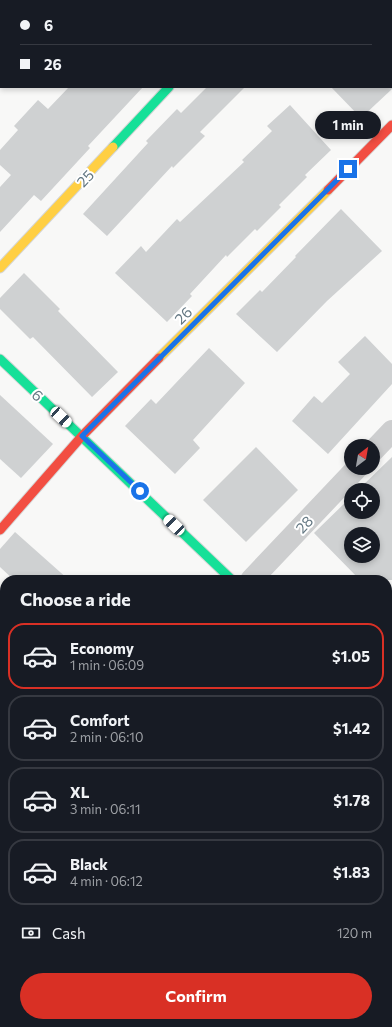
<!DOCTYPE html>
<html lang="en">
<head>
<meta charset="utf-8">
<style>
  :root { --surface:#171b24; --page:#242831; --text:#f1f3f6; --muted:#9ea1a6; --line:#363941; --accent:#d93025 }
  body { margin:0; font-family:Commissioner,sans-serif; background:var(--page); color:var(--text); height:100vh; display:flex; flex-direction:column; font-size:15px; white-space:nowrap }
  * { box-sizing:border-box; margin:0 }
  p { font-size:13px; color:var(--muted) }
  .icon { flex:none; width:22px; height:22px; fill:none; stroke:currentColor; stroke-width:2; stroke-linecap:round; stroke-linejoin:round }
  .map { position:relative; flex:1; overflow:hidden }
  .drawer { position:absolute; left:0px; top:575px; width:392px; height:452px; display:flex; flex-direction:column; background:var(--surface); border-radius:16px 16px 0 0; box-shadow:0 2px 6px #0003 }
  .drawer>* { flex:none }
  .guide { position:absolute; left:0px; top:0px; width:392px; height:88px; box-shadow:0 2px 6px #0003; display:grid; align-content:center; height:88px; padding:0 20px; background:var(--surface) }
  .needle { width:26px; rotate:31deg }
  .fabs { position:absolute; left:344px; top:439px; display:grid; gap:8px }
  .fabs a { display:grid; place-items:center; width:36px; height:36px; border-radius:50%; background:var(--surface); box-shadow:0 2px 6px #0003; font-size:20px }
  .end { position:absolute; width:18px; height:18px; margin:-9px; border:5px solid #1a73e8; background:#fff; box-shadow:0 0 0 2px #fff }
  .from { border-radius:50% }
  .bubble { position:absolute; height:28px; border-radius:14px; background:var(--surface); box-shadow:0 2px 6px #0003; font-size:13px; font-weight:700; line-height:28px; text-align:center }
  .car { position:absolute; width:12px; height:24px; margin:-12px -6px; border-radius:5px; box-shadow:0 0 3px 1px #0007; background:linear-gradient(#fff 24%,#345 0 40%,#fff 0 76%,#345 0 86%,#fff 0) }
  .guide b { display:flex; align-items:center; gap:14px; height:38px; font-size:15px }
  .guide b+b { border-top:1px solid var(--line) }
  .guide i { width:10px; height:10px; background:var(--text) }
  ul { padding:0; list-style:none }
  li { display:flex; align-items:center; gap:12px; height:66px; margin:0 8px 6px; padding:0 12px; border:2px solid var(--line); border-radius:16px }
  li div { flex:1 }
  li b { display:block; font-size:15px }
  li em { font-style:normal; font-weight:700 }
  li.active { border-color:var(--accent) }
  li>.icon { width:36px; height:36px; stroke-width:1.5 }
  h2 { padding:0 20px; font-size:18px; line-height:48px }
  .pay { display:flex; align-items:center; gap:10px; height:44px; padding:0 20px; font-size:15px }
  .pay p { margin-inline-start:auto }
  .cta { display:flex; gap:8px; margin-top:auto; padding:8px 20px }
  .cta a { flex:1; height:46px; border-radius:24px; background:var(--accent); color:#fff; font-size:16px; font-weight:700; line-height:46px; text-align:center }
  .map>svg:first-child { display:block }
  .green { fill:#e7eae4 }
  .building { fill:#cfd1d2; fill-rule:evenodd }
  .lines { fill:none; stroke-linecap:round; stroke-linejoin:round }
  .fast-casing { stroke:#d5d6d6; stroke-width:11 }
  .slow-casing { stroke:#d5d6d6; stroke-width:11 }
  .jam-casing { stroke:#d5d6d6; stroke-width:11 }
  .street { stroke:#cdcecf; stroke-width:22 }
  .fast { stroke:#16e098; stroke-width:9 }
  .slow { stroke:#ffcf43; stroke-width:9 }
  .jam { stroke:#f24e42; stroke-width:9 }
  .route { stroke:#1a73e8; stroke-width:5 }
  .labels { text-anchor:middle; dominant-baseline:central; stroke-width:4; stroke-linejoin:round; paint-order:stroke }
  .street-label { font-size:15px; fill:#637782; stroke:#fff }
</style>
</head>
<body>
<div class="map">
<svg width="392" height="1027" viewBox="0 0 392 1027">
  <rect width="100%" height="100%" fill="#f8f8f7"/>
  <!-- green -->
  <polygon class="green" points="220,1022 252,1022 258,1027 215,1027"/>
  <!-- building -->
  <g class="building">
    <polygon points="69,87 143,87 88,146 90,148 41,201 34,195 0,232 0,187 11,175 0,165 0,150 18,130 14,126 38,100 48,109"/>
    <polygon points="207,87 245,87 200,132 205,136 173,168 172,166 107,236 83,214 148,143 146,141 177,109 181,113"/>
    <polygon points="331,87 392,87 392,89 361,118"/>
    <polygon points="290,105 331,150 305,175 307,177 279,205 281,207 257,231 255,229 227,257 226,255 190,294 192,296 167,322 115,273 141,246 146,252 177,219 180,222 244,162 242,160 272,131 267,126"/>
    <polygon points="341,209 382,251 327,301 277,352 236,314 260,290 262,292 296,257 295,256"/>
    <polygon points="24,273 60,309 58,311 118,372 92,397 33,337 30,339 0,309 0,298"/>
    <polygon points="365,336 392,364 392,384 328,454 292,421 314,396 322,403 350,374 338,362"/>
    <polygon points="209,348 245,383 193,440 200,448 175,474 125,426 151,399 156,404"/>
    <polygon points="0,395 53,444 21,478 0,459"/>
    <polygon points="256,447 298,490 246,542 203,500"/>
    <path d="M392,457V580H360L314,533L351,497V512H373V490H358ZM351,534H373V556H351Z"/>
    <polygon points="15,532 69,580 14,580 0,567 0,549"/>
  </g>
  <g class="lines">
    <defs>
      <g id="fast">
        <polyline points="113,147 169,87"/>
        <polyline points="0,359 232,580"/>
      </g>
      <g id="slow">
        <polyline points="0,268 113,147"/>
        <polyline points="159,358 328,190"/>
      </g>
      <g id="jam">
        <polyline points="328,190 392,125"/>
        <polyline points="0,530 82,436 159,358"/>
      </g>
    </defs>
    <!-- fast casing -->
    <use href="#fast" class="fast-casing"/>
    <!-- slow casing -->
    <use href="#slow" class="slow-casing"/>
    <!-- jam casing -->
    <use href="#jam" class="jam-casing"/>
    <!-- street -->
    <g class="street">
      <polyline points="249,1 250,0"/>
      <polyline points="373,451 392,431"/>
      <polyline points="251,580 357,468"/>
      <polyline points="387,738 392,733"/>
      <polyline points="387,765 392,770"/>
      <polyline points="125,1027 129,1022"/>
    </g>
    <!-- fast -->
    <use href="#fast" class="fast"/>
    <!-- slow -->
    <use href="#slow" class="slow"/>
    <!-- jam -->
    <use href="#jam" class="jam"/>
  </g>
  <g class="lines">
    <!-- route -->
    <polyline class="route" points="140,491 82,436 348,169"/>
  </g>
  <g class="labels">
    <!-- street labels -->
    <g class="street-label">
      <text transform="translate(85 178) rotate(-47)">25</text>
      <text transform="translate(183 315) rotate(-45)">26</text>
      <text transform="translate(38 395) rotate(43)">6</text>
      <text transform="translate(304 524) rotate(-47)">28</text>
    </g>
  </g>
</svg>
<div class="fabs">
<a><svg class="needle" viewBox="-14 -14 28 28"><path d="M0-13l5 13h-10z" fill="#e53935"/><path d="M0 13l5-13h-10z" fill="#9ea1a6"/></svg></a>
<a><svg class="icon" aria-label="locate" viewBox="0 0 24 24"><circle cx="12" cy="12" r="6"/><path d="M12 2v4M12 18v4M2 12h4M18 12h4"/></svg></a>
<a><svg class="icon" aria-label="layers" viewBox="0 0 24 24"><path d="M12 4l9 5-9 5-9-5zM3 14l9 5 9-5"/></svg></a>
</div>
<i class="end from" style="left:140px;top:491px"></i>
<i class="end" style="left:348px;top:169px"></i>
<div class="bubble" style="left:315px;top:111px;width:66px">1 min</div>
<i class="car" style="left:61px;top:417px;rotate:133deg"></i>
<i class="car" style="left:174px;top:525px;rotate:314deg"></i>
<div class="guide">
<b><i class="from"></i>6</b>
<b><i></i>26</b>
</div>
<section class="drawer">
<h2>Choose a ride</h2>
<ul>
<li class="active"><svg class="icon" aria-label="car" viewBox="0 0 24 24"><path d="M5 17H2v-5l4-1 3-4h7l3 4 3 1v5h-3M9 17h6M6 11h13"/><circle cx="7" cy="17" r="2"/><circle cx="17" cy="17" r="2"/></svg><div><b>Economy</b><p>1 min · 06:09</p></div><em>$1.05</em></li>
<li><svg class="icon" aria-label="car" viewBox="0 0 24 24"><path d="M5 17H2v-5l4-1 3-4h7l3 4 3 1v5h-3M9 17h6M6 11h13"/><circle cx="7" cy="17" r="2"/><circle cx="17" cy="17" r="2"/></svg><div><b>Comfort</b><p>2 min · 06:10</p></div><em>$1.42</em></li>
<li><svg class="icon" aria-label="car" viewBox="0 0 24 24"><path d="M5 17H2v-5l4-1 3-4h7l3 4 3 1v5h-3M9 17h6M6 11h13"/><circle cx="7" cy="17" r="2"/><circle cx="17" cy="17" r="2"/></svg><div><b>XL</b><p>3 min · 06:11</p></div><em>$1.78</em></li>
<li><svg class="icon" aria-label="car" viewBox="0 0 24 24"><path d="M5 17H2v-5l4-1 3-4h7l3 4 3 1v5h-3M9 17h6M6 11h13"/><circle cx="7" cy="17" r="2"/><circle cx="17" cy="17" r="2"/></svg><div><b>Black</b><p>4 min · 06:12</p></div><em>$1.83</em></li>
</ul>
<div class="pay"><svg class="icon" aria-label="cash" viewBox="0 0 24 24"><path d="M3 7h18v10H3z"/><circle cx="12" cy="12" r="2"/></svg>Cash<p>120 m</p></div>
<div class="cta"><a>Confirm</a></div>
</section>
</div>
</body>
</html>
